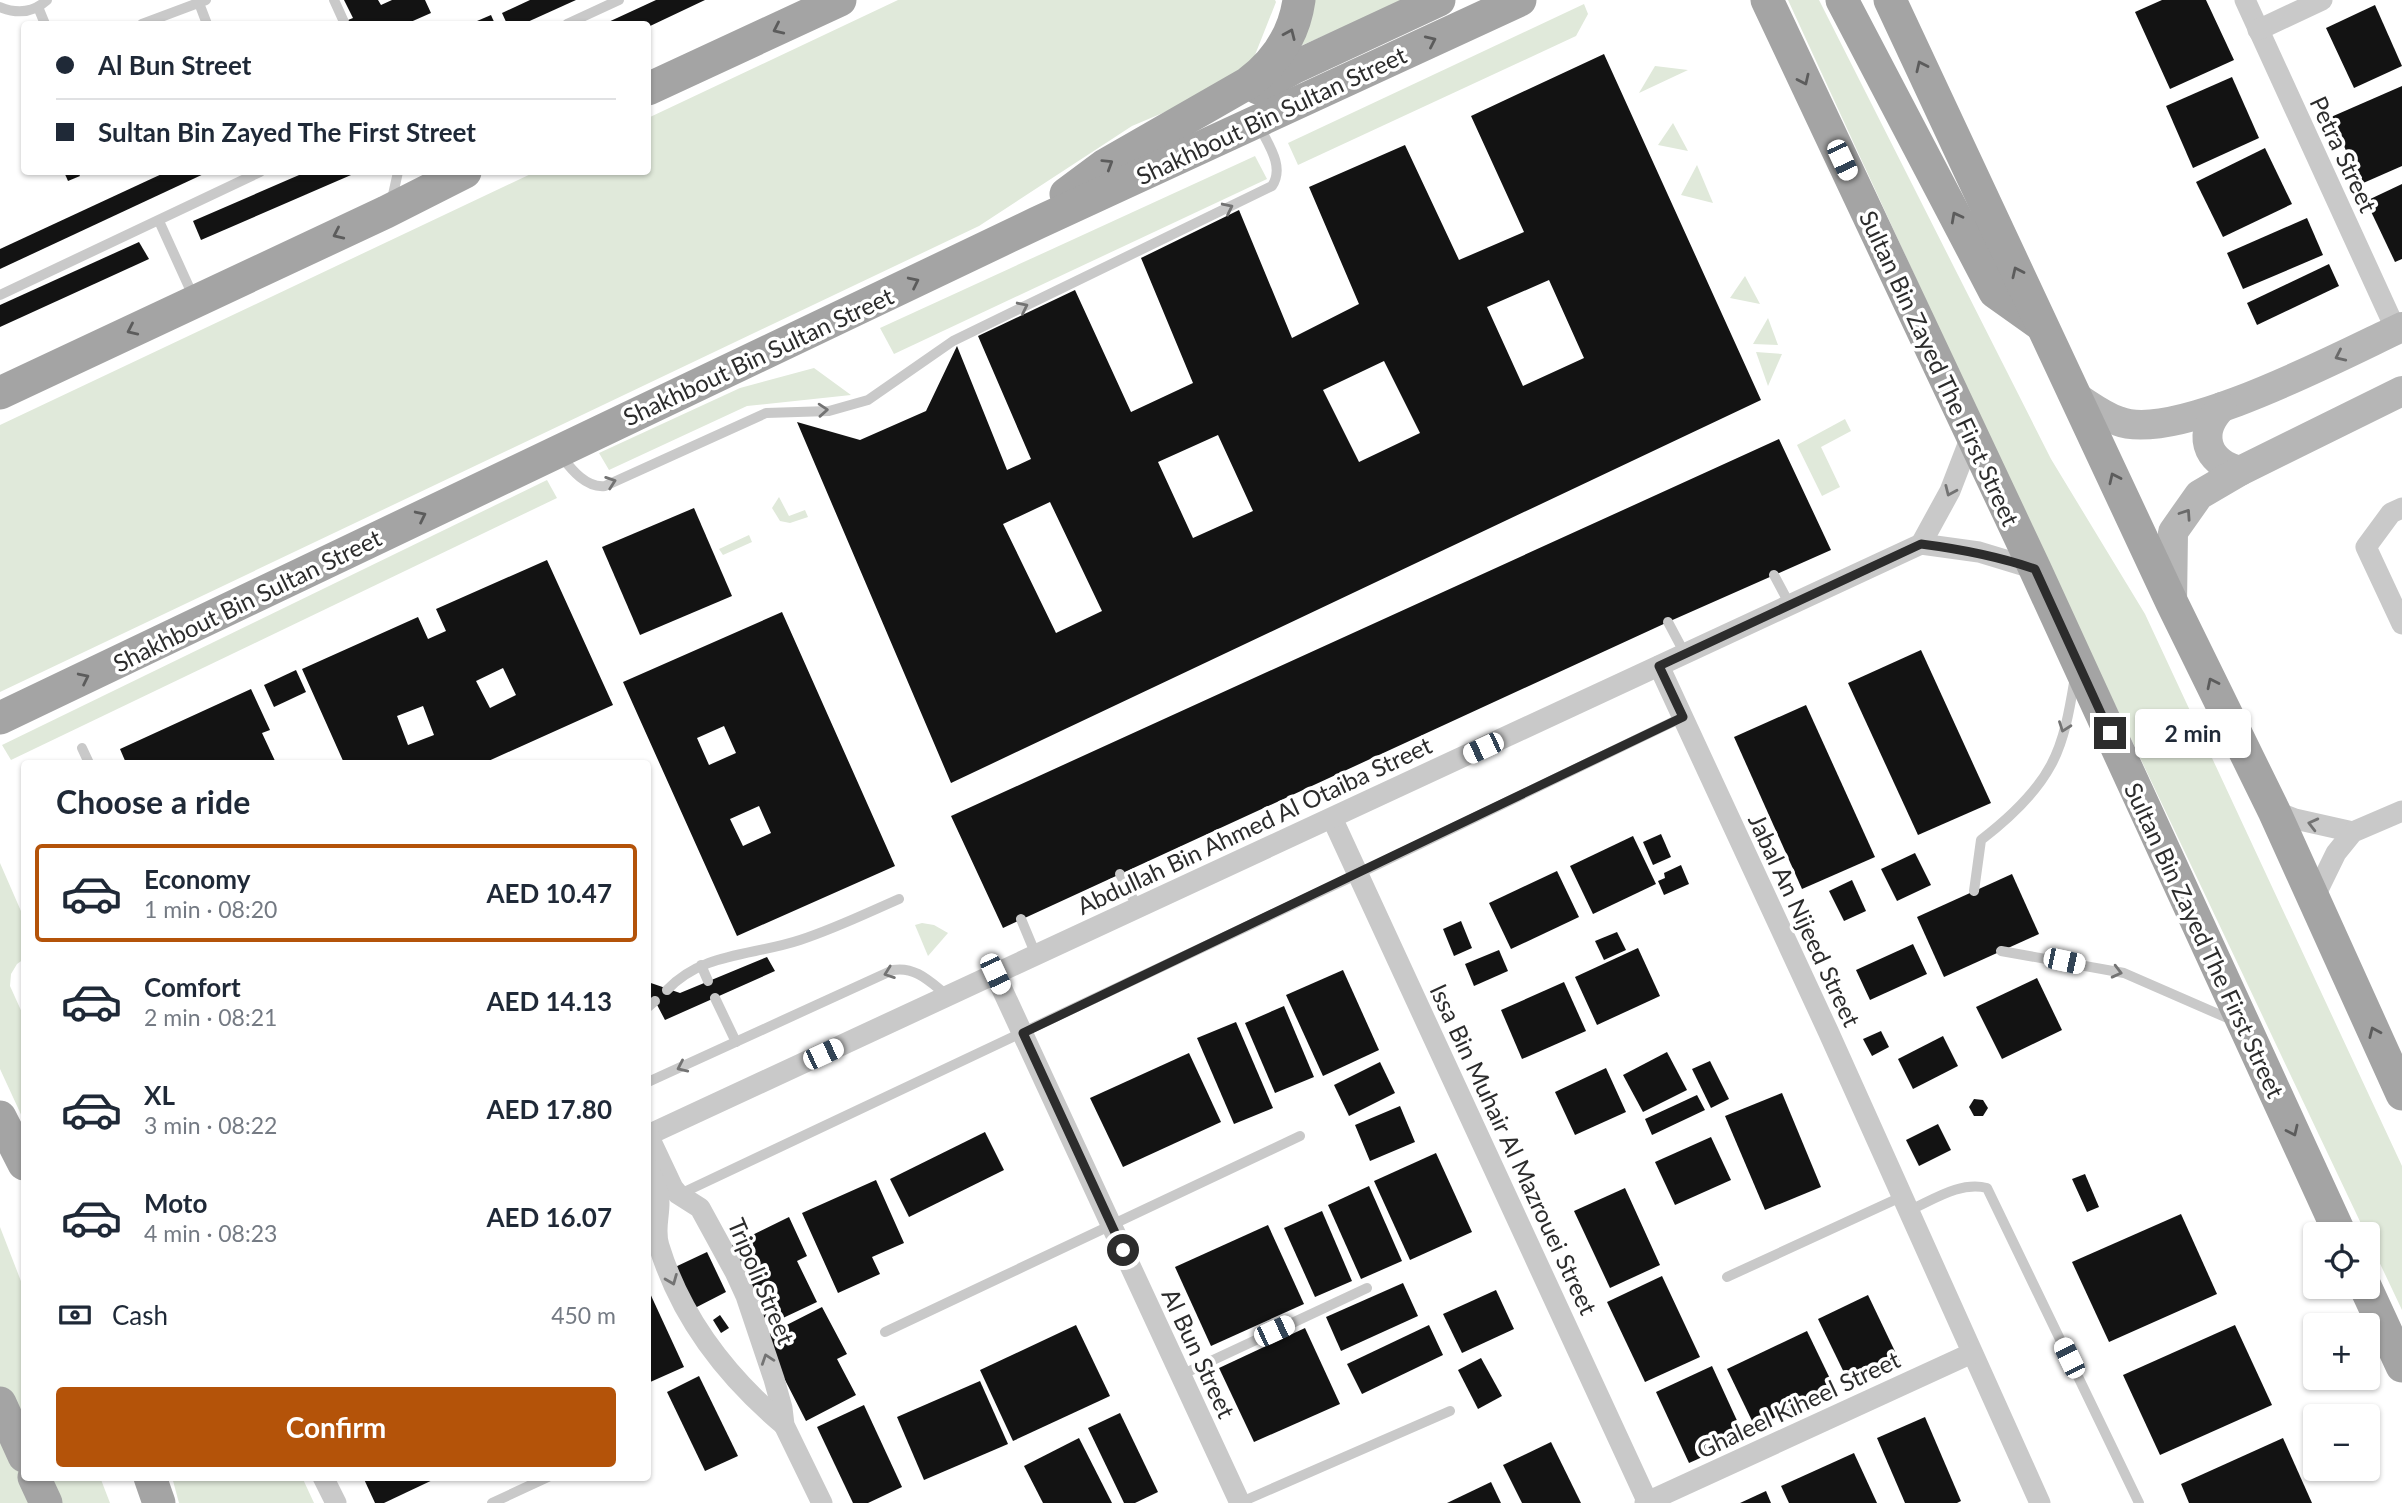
<!DOCTYPE html>
<html lang="en">
<head>
<meta charset="utf-8">
<style>
  :root { --surface:#fff; --page:#f6f6f7; --text:#1f2937; --muted:#747a83; --line:#e0e1e3; --accent:#b45309 }
  body { margin:0; font-family:Lato,sans-serif; background:var(--page); color:var(--text); height:100vh; display:flex; flex-direction:column; font-size:26px; white-space:nowrap }
  * { box-sizing:border-box; margin:0 }
  p { font-size:23px; color:var(--muted) }
  .icon { flex:none; width:38px; height:38px; fill:none; stroke:currentColor; stroke-width:2; stroke-linecap:round; stroke-linejoin:round }
  .map { position:relative; flex:1; overflow:hidden }
  .details { position:absolute; left:21px; top:760px; width:630px; height:721px; display:flex; flex-direction:column; background:var(--surface); border-radius:7px; box-shadow:0 2px 5px #0004 }
  .details>* { flex:none }
  .guide { position:absolute; left:21px; top:21px; width:630px; height:154px; border-radius:7px; box-shadow:0 2px 5px #0004; display:grid; align-content:center; height:154px; padding:0 35px; background:var(--surface) }
  .buttons { position:absolute; left:2303px; top:1222px; display:grid; gap:14px }
  .buttons a { display:grid; place-items:center; width:77px; height:77px; border-radius:7px; background:var(--surface); box-shadow:0 2px 5px #0004; font-size:35px }
  .end { position:absolute; width:32px; height:32px; margin:-16px; border:9px solid #2c2c2c; background:#fff; box-shadow:0 0 0 4px #fff }
  .from { border-radius:50% }
  .bubble { position:absolute; height:49px; border-radius:7px; background:var(--surface); box-shadow:0 2px 5px #0004; font-size:23px; font-weight:700; line-height:49px; text-align:center }
  .car { position:absolute; width:21px; height:42px; margin:-21px -10px; border-radius:9px; box-shadow:0 0 5px 2px #0007; background:linear-gradient(#fff 24%,#345 0 40%,#fff 0 76%,#345 0 86%,#fff 0) }
  .guide b { display:flex; align-items:center; gap:24px; height:66px; font-size:26px }
  .guide b+b { border-top:2px solid var(--line) }
  .guide i { width:18px; height:18px; background:var(--text) }
  ul { padding:0; list-style:none }
  li { display:flex; align-items:center; gap:21px; height:98px; margin:0 14px 10px; padding:0 21px; border:4px solid transparent; border-radius:7px }
  li div { flex:1 }
  li b { display:block; font-size:26px }
  li em { font-style:normal; font-weight:700 }
  li.current { border-color:var(--accent) }
  li>.icon { width:63px; height:63px; stroke-width:1.5 }
  h2 { padding:0 35px; font-size:32px; line-height:84px }
  .pay { display:flex; align-items:center; gap:18px; height:77px; padding:0 35px; font-size:26px }
  .pay p { margin-inline-start:auto }
  .button { display:flex; gap:14px; margin-top:auto; padding:14px 35px }
  .button a { flex:1; height:80px; border-radius:7px; background:var(--accent); color:#fff; font-size:28px; font-weight:700; line-height:80px; text-align:center }
  .map>svg:first-child { display:block }
  .green { fill:#e0e9da }
  .building { fill:#131313; fill-rule:evenodd }
  .lines { fill:none; stroke-linecap:round; stroke-linejoin:round }
  .lane { stroke:#c9c9c9; stroke-width:10 }
  .street { stroke:#c9c9c9; stroke-width:21 }
  .secondary { stroke:#b6b6b6; stroke-width:30 }
  .primary { stroke:#a4a4a4; stroke-width:33 }
  .oneway { stroke:#5c5c5c }
  .oneway2 { stroke:#737373 }
  .oneway3 { stroke:#6a6a6a }
  .route { stroke:#2c2c2c; stroke-width:9 }
  .labels { text-anchor:middle; dominant-baseline:central; stroke-width:7; stroke-linejoin:round; paint-order:stroke }
  .street-label { font-size:24px; fill:#2c2c2c; stroke:#fff }
</style>
</head>
<body>
<div class="map">
<svg width="2402" height="1503" viewBox="0 0 2402 1503">
  <rect width="100%" height="100%" fill="#fff"/>
  <!-- green -->
  <g class="green">
    <polygon points="898,0 1275,0 1276,2 1253,60 1217,90 1132,126 979,226 0,692 0,425 535,172 648,172 648,118"/>
    <polygon points="1303,0 1406,0 1291,50"/>
    <polygon points="1788,0 1819,0 2051,459 2145,614 2402,1166 2402,1310 2015,494"/>
    <polygon points="1584,4 1588,14 1576,36 1298,165 1288,143"/>
    <polygon points="1655,66 1688,70 1639,93"/>
    <polygon points="1673,123 1688,151 1658,145"/>
    <polygon points="1255,156 1267,179 894,354 880,328"/>
    <polygon points="1697,165 1713,203 1681,195"/>
    <polygon points="1745,276 1760,304 1730,298"/>
    <polygon points="1768,318 1778,345 1753,344"/>
    <polygon points="1756,352 1782,354 1768,386"/>
    <polygon points="814,368 851,395 747,406 609,470 599,453 740,388"/>
    <polygon points="1845,419 1851,431 1821,447 1840,487 1822,496 1797,445"/>
    <polygon points="547,480 557,498 11,760 2,745"/>
    <polygon points="779,497 789,516 805,510 808,517 790,523 780,521 772,508"/>
    <polygon points="749,535 752,542 723,555 719,549"/>
    <polygon points="0,863 24,918 24,959 17,964 11,974 10,986 24,1017 24,1121 0,1069"/>
    <polygon points="922,923 934,925 948,933 928,956 915,925"/>
    <polygon points="0,1227 24,1289 24,1477 100,1477 110,1503 0,1503"/>
    <polygon points="172,1477 302,1477 314,1503 179,1503"/>
  </g>
  <!-- building -->
  <g class="building">
    <polygon points="344,0 378,0 381,5 392,0 425,0 431,13 406,24 338,24 353,18"/>
    <polygon points="530,0 576,0 523,24 507,24 502,13"/>
    <polygon points="656,0 705,0 648,27 648,24 604,24"/>
    <polygon points="2162,0 2206,0 2234,60 2170,89 2135,12"/>
    <polygon points="2375,5 2402,66 2354,88 2326,28"/>
    <polygon points="491,15 495,24 470,24"/>
    <path d="M1604,54L1761,400L951,783L797,422L860,440L926,411L957,346L1007,470L1031,459L978,336L1075,290L1131,412L1193,383L1141,258L1239,210L1292,338L1359,304L1309,187L1405,145L1459,260L1524,232L1471,116ZM1549,280L1584,358L1523,386L1487,307ZM1384,361L1420,433L1359,462L1323,390ZM1218,435L1253,511L1193,538L1158,462ZM1050,502L1102,611L1056,633L1003,524Z"/>
    <polygon points="2232,77 2259,138 2193,168 2166,106"/>
    <polygon points="2402,86 2402,166 2361,184 2331,117"/>
    <polygon points="2265,148 2292,204 2223,237 2196,182"/>
    <polygon points="64,172 78,172 80,176 68,181"/>
    <polygon points="166,172 208,172 0,269 0,249"/>
    <polygon points="306,172 358,172 201,240 193,221"/>
    <polygon points="2402,184 2402,259 2395,262 2366,201"/>
    <polygon points="2307,218 2323,255 2243,289 2227,253"/>
    <polygon points="139,242 149,259 0,327 0,305"/>
    <polygon points="2329,264 2339,286 2257,325 2247,303"/>
    <polygon points="1779,439 1831,550 1668,622 1003,928 951,816"/>
    <polygon points="694,508 732,596 640,635 602,547"/>
    <path d="M547,560L613,705L484,763H344L302,669L418,617L428,639L446,631L436,609ZM503,668L516,695L490,708L476,681ZM423,706L434,735L408,745L397,716Z"/>
    <path d="M782,612L895,866L737,936L623,682ZM724,726L736,753L709,765L697,738ZM759,806L771,833L743,846L730,819Z"/>
    <polygon points="1921,650 1991,803 1918,835 1848,683"/>
    <polygon points="296,670 306,692 274,707 264,685"/>
    <polygon points="251,689 270,730 262,733 276,763 126,763 120,749"/>
    <polygon points="1806,705 1875,857 1802,889 1734,737"/>
    <polygon points="1661,834 1671,857 1653,865 1643,842"/>
    <polygon points="1633,836 1656,884 1593,914 1570,866"/>
    <polygon points="1915,853 1931,885 1897,901 1881,869"/>
    <polygon points="1681,865 1689,884 1664,895 1658,881 1665,878 1664,873"/>
    <polygon points="1557,871 1579,917 1511,949 1489,903"/>
    <polygon points="2012,874 2039,934 1944,977 1917,917"/>
    <polygon points="1852,880 1866,911 1844,921 1829,891"/>
    <polygon points="1461,921 1472,948 1454,956 1443,929"/>
    <polygon points="1617,932 1626,950 1604,960 1595,941"/>
    <polygon points="1913,944 1927,974 1870,1000 1856,970"/>
    <polygon points="1638,948 1660,996 1597,1025 1575,977"/>
    <polygon points="1499,950 1508,971 1474,986 1465,964"/>
    <polygon points="767,957 775,971 665,1020 655,1001 648,997 648,982 680,993"/>
    <polygon points="1343,970 1379,1050 1323,1076 1286,995"/>
    <polygon points="2037,978 2062,1030 2002,1059 1976,1007"/>
    <polygon points="1564,982 1586,1031 1522,1059 1501,1010"/>
    <polygon points="1284,1006 1314,1077 1275,1093 1245,1023"/>
    <polygon points="1236,1022 1273,1108 1234,1124 1197,1038"/>
    <polygon points="1881,1031 1889,1047 1872,1056 1863,1039"/>
    <polygon points="1943,1036 1958,1066 1913,1089 1898,1059"/>
    <polygon points="1667,1052 1687,1090 1643,1112 1623,1075"/>
    <polygon points="1189,1053 1221,1122 1123,1167 1090,1098"/>
    <polygon points="1710,1061 1729,1099 1711,1108 1692,1069"/>
    <polygon points="1380,1062 1395,1093 1349,1116 1334,1085"/>
    <polygon points="1606,1068 1626,1112 1575,1135 1555,1092"/>
    <polygon points="1782,1093 1821,1187 1765,1210 1725,1116"/>
    <polygon points="1697,1095 1705,1110 1652,1135 1645,1119"/>
    <polygon points="1974,1099 1983,1100 1988,1108 1983,1116 1974,1116 1969,1107"/>
    <polygon points="1400,1106 1415,1142 1370,1161 1355,1125"/>
    <polygon points="1938,1124 1951,1150 1919,1166 1906,1140"/>
    <polygon points="985,1132 1004,1170 909,1217 890,1179"/>
    <polygon points="1711,1137 1731,1180 1675,1205 1655,1162"/>
    <polygon points="1436,1153 1472,1232 1410,1260 1374,1181"/>
    <polygon points="2085,1174 2099,1207 2087,1212 2072,1179"/>
    <polygon points="876,1180 904,1243 872,1257 880,1274 838,1293 802,1213"/>
    <polygon points="1369,1186 1402,1261 1361,1279 1328,1205"/>
    <polygon points="1625,1188 1660,1265 1610,1288 1574,1211"/>
    <polygon points="1322,1211 1352,1281 1315,1297 1284,1228"/>
    <polygon points="2181,1214 2217,1294 2109,1342 2072,1262"/>
    <polygon points="789,1217 807,1256 797,1261 817,1302 768,1325 730,1246"/>
    <polygon points="1268,1225 1304,1304 1211,1346 1175,1267"/>
    <polygon points="707,1252 726,1292 693,1309 673,1268"/>
    <polygon points="1662,1276 1700,1357 1645,1382 1607,1302"/>
    <polygon points="1403,1283 1418,1316 1341,1351 1326,1317"/>
    <polygon points="648,1289 684,1367 648,1383"/>
    <polygon points="1496,1290 1514,1329 1462,1353 1443,1314"/>
    <polygon points="1868,1295 1901,1364 1851,1387 1818,1319"/>
    <polygon points="822,1307 847,1354 837,1359 856,1395 806,1421 763,1337"/>
    <polygon points="720,1315 729,1328 721,1333 713,1320"/>
    <polygon points="1076,1325 1110,1396 1013,1441 980,1370"/>
    <polygon points="1429,1325 1443,1355 1362,1394 1347,1364"/>
    <polygon points="2235,1325 2272,1405 2160,1455 2123,1375"/>
    <polygon points="1305,1328 1340,1404 1254,1442 1219,1368"/>
    <polygon points="1807,1331 1835,1389 1755,1427 1727,1369"/>
    <polygon points="1481,1358 1502,1396 1478,1409 1458,1370"/>
    <polygon points="1712,1366 1745,1438 1689,1463 1656,1392"/>
    <polygon points="699,1376 738,1456 705,1471 667,1392"/>
    <polygon points="980,1381 1008,1444 924,1480 897,1417"/>
    <polygon points="864,1405 902,1487 868,1503 853,1503 817,1427"/>
    <polygon points="1120,1413 1158,1492 1135,1503 1124,1503 1088,1428"/>
    <polygon points="1925,1417 1961,1501 1957,1503 1905,1503 1877,1438"/>
    <polygon points="1079,1438 1112,1503 1043,1503 1024,1466"/>
    <polygon points="2283,1438 2312,1503 2189,1503 2181,1484"/>
    <polygon points="1551,1442 1581,1503 1522,1503 1503,1465"/>
    <polygon points="1854,1453 1877,1503 1789,1503 1781,1486"/>
    <polygon points="363,1477 439,1477 384,1503 375,1503"/>
    <polygon points="1491,1482 1501,1503 1447,1503"/>
    <polygon points="1766,1491 1771,1503 1740,1503"/>
  </g>
  <g class="lines">
    <!-- lane -->
    <g class="lane">
      <polyline points="334,0 344,22"/>
      <polyline points="199,3 207,24"/>
      <path d="M0,7C17,14 33,13 47,0"/>
      <polyline points="38,7 45,24"/>
      <polyline points="142,24 206,0"/>
      <polyline points="567,24 619,0"/>
      <polyline points="392,199 398,172"/>
      <polyline points="159,221 194,298"/>
      <polyline points="0,295 260,172"/>
      <path d="M561,456C572,470 586,488 605,486L766,413L829,411L868,400L953,341L1272,186C1285,167 1268,144 1259,126"/>
      <polyline points="1774,575 1790,605"/>
      <polyline points="1668,622 1685,654"/>
      <polyline points="82,748 89,763"/>
      <polyline points="1120,874 1138,908"/>
      <path d="M1974,891L1981,840C2007,820 2035,795 2051,765C2065,739 2070,707 2075,677"/>
      <polyline points="1021,919 1036,955"/>
      <polyline points="2001,951 2124,973 2232,1020"/>
      <polyline points="701,965 708,981"/>
      <path d="M667,990C703,952 752,956 800,940C834,929 867,913 899,899"/>
      <polyline points="715,998 736,1042"/>
      <polyline points="648,1007 655,1001"/>
      <path d="M648,1082L893,970C916,966 931,983 948,996"/>
      <polyline points="678,1195 1358,874 1683,717"/>
      <path d="M1908,1211C1933,1200 1960,1181 1987,1188L2139,1503"/>
      <polyline points="1727,1277 1901,1197"/>
      <polyline points="885,1332 1300,1136"/>
      <polyline points="1181,1375 1367,1288"/>
      <polyline points="492,1503 548,1477"/>
      <polyline points="1239,1503 1450,1411"/>
    </g>
    <!-- street -->
    <g class="street">
      <polyline points="2245,0 2396,330"/>
      <polyline points="2258,30 2322,0"/>
      <polyline points="2402,508 2391,513 2366,547 2402,624"/>
      <polyline points="1921,544 1950,491 1972,434"/>
      <polyline points="1659,666 1828,1031 2040,1503"/>
      <polyline points="2274,811 2295,819 2353,832"/>
      <polyline points="1332,818 1648,1503"/>
      <polyline points="2314,898 2336,853 2353,832 2402,811"/>
      <polyline points="995,974 1240,1503"/>
      <polyline points="648,1135 1921,544 1979,552 2035,569"/>
      <polyline points="648,1135 673,1188 678,1194 700,1208 735,1272 746,1296 774,1379 782,1408 784,1425 822,1503"/>
      <path d="M648,1168C653,1179 659,1190 659,1203C659,1218 654,1231 659,1246C681,1318 727,1377 784,1425"/>
      <polyline points="323,1477 336,1503"/>
      <polyline points="1645,1503 1972,1353"/>
    </g>
    <!-- secondary -->
    <g class="secondary">
      <path d="M2076,397C2089,405 2103,416 2118,421C2175,444 2344,354 2402,327"/>
      <path d="M2222,407C2197,432 2205,462 2240,471"/>
      <polyline points="2172,603 2173,532 2199,495 2240,471 2402,391"/>
    </g>
    <!-- primary -->
    <g class="primary">
      <polyline points="1767,0 2035,569 2340,1234"/>
      <polyline points="1842,0 1995,292 2040,324"/>
      <polyline points="1890,0 2172,603 2274,811 2402,1094"/>
      <polyline points="1258,88 1295,67 1439,0"/>
      <polyline points="648,89 840,0"/>
      <path d="M1066,194L1105,165L1248,83C1276,62 1294,36 1299,0"/>
      <polyline points="0,393 386,212 465,172"/>
      <polyline points="0,718 1037,223 1520,0"/>
      <polyline points="0,1117 24,1164"/>
      <polyline points="2365,1286 2402,1366"/>
      <polyline points="0,1403 24,1456"/>
      <polyline points="34,1477 46,1503"/>
      <polyline points="150,1477 159,1503"/>
    </g>
  </g>
  <!-- one-way arrows -->
  <defs><path id="oneway-chevron" d="M-2-3.5L2.5 0L-2 3.5" fill="none" stroke-width="1.6" stroke-linecap="round" stroke-linejoin="round" transform="scale(1.75)"/></defs>
  <g class="oneway">
    <use href="#oneway-chevron" transform="translate(778 29) rotate(155)"/>
    <use href="#oneway-chevron" transform="translate(1290 34) rotate(-66)"/>
    <use href="#oneway-chevron" transform="translate(1431 41) rotate(-25)"/>
    <use href="#oneway-chevron" transform="translate(1921 66) rotate(-115)"/>
    <use href="#oneway-chevron" transform="translate(1804 80) rotate(65)"/>
    <use href="#oneway-chevron" transform="translate(1108 164) rotate(-32)"/>
    <use href="#oneway-chevron" transform="translate(1956 217) rotate(-118)"/>
    <use href="#oneway-chevron" transform="translate(338 234) rotate(155)"/>
    <use href="#oneway-chevron" transform="translate(2017 272) rotate(-115)"/>
    <use href="#oneway-chevron" transform="translate(914 282) rotate(-26)"/>
    <use href="#oneway-chevron" transform="translate(132 330) rotate(155)"/>
    <use href="#oneway-chevron" transform="translate(2114 478) rotate(-115)"/>
    <use href="#oneway-chevron" transform="translate(421 516) rotate(-26)"/>
    <use href="#oneway-chevron" transform="translate(84 678) rotate(-26)"/>
    <use href="#oneway-chevron" transform="translate(2212 683) rotate(-116)"/>
    <use href="#oneway-chevron" transform="translate(2374 1032) rotate(-114)"/>
    <use href="#oneway-chevron" transform="translate(2293 1131) rotate(65)"/>
  </g>
  <g class="oneway2">
    <use href="#oneway-chevron" transform="translate(1228 208) rotate(-26)"/>
    <use href="#oneway-chevron" transform="translate(1023 307) rotate(-26)"/>
    <use href="#oneway-chevron" transform="translate(823 410) rotate(-4)"/>
    <use href="#oneway-chevron" transform="translate(611 482) rotate(-19)"/>
    <use href="#oneway-chevron" transform="translate(1950 491) rotate(114)"/>
    <use href="#oneway-chevron" transform="translate(2064 727) rotate(110)"/>
    <use href="#oneway-chevron" transform="translate(2313 824) rotate(-166)"/>
    <use href="#oneway-chevron" transform="translate(2117 972) rotate(14)"/>
    <use href="#oneway-chevron" transform="translate(889 973) rotate(160)"/>
    <use href="#oneway-chevron" transform="translate(682 1067) rotate(155)"/>
    <use href="#oneway-chevron" transform="translate(672 1280) rotate(68)"/>
    <use href="#oneway-chevron" transform="translate(767 1359) rotate(-109)"/>
  </g>
  <g class="oneway3">
    <use href="#oneway-chevron" transform="translate(2340 356) rotate(155)"/>
    <use href="#oneway-chevron" transform="translate(2186 514) rotate(-56)"/>
  </g>
  <g class="lines">
    <!-- route -->
    <path class="route" d="M1123,1250L1023,1033L1683,717L1659,666L1921,544C1960,549 1997,556 2035,569L2110,733"/>
  </g>
  <g class="labels">
    <!-- street labels -->
    <g class="street-label">
      <text transform="translate(1271 115) rotate(-25)">Shakhbout Bin Sultan Street</text>
      <text transform="translate(2344 154) rotate(65)">Petra Street</text>
      <text transform="translate(758 356) rotate(-25)">Shakhbout Bin Sultan Street</text>
      <text transform="translate(1940 368) rotate(65)">Sultan Bin Zayed The First Street</text>
      <text transform="translate(247 600) rotate(-26)">Shakhbout Bin Sultan Street</text>
      <text transform="translate(1254 825) rotate(-25)">Abdullah Bin Ahmed Al Otaiba Street</text>
      <text transform="translate(1805 920) rotate(65)">Jabal An Nijeed Street</text>
      <text transform="translate(2205 940) rotate(65)">Sultan Bin Zayed The First Street</text>
      <text transform="translate(1514 1149) rotate(65)">Issa Bin Muhair Al Mazrouei Street</text>
      <text transform="translate(762 1281) rotate(67)">Tripoli Street</text>
      <text transform="translate(1199 1353) rotate(65)">Al Bun Street</text>
      <text transform="translate(1798 1404) rotate(-25)">Ghaleel Kiheel Street</text>
    </g>
  </g>
</svg>
<div class="buttons">
<a><svg class="icon" aria-label="locate" viewBox="0 0 24 24"><circle cx="12" cy="12" r="6"/><path d="M12 2v4M12 18v4M2 12h4M18 12h4"/></svg></a>
<a>+</a>
<a>−</a>
</div>
<i class="end from" style="left:1123px;top:1250px"></i>
<i class="end" style="left:2110px;top:733px"></i>
<div class="bubble" style="left:2135px;top:709px;width:116px">2 min</div>
<i class="car" style="left:1842px;top:160px;rotate:155deg"></i>
<i class="car" style="left:1483px;top:748px;rotate:245deg"></i>
<i class="car" style="left:2064px;top:961px;rotate:102deg"></i>
<i class="car" style="left:995px;top:974px;rotate:155deg"></i>
<i class="car" style="left:823px;top:1054px;rotate:65deg"></i>
<i class="car" style="left:1274px;top:1331px;rotate:65deg"></i>
<i class="car" style="left:2069px;top:1358px;rotate:334deg"></i>
<div class="guide">
<b><i class="from"></i>Al Bun Street</b>
<b><i></i>Sultan Bin Zayed The First Street</b>
</div>
<section class="details">
<h2>Choose a ride</h2>
<ul>
<li class="current"><svg class="icon" aria-label="car" viewBox="0 0 24 24"><path d="M5 17H2v-5l4-1 3-4h7l3 4 3 1v5h-3M9 17h6M6 11h13"/><circle cx="7" cy="17" r="2"/><circle cx="17" cy="17" r="2"/></svg><div><b>Economy</b><p>1 min · 08:20</p></div><em>AED 10.47</em></li>
<li><svg class="icon" aria-label="car" viewBox="0 0 24 24"><path d="M5 17H2v-5l4-1 3-4h7l3 4 3 1v5h-3M9 17h6M6 11h13"/><circle cx="7" cy="17" r="2"/><circle cx="17" cy="17" r="2"/></svg><div><b>Comfort</b><p>2 min · 08:21</p></div><em>AED 14.13</em></li>
<li><svg class="icon" aria-label="car" viewBox="0 0 24 24"><path d="M5 17H2v-5l4-1 3-4h7l3 4 3 1v5h-3M9 17h6M6 11h13"/><circle cx="7" cy="17" r="2"/><circle cx="17" cy="17" r="2"/></svg><div><b>XL</b><p>3 min · 08:22</p></div><em>AED 17.80</em></li>
<li><svg class="icon" aria-label="car" viewBox="0 0 24 24"><path d="M5 17H2v-5l4-1 3-4h7l3 4 3 1v5h-3M9 17h6M6 11h13"/><circle cx="7" cy="17" r="2"/><circle cx="17" cy="17" r="2"/></svg><div><b>Moto</b><p>4 min · 08:23</p></div><em>AED 16.07</em></li>
</ul>
<div class="pay"><svg class="icon" aria-label="cash" viewBox="0 0 24 24"><path d="M3 7h18v10H3z"/><circle cx="12" cy="12" r="2"/></svg>Cash<p>450 m</p></div>
<div class="button"><a>Confirm</a></div>
</section>
</div>
</body>
</html>
